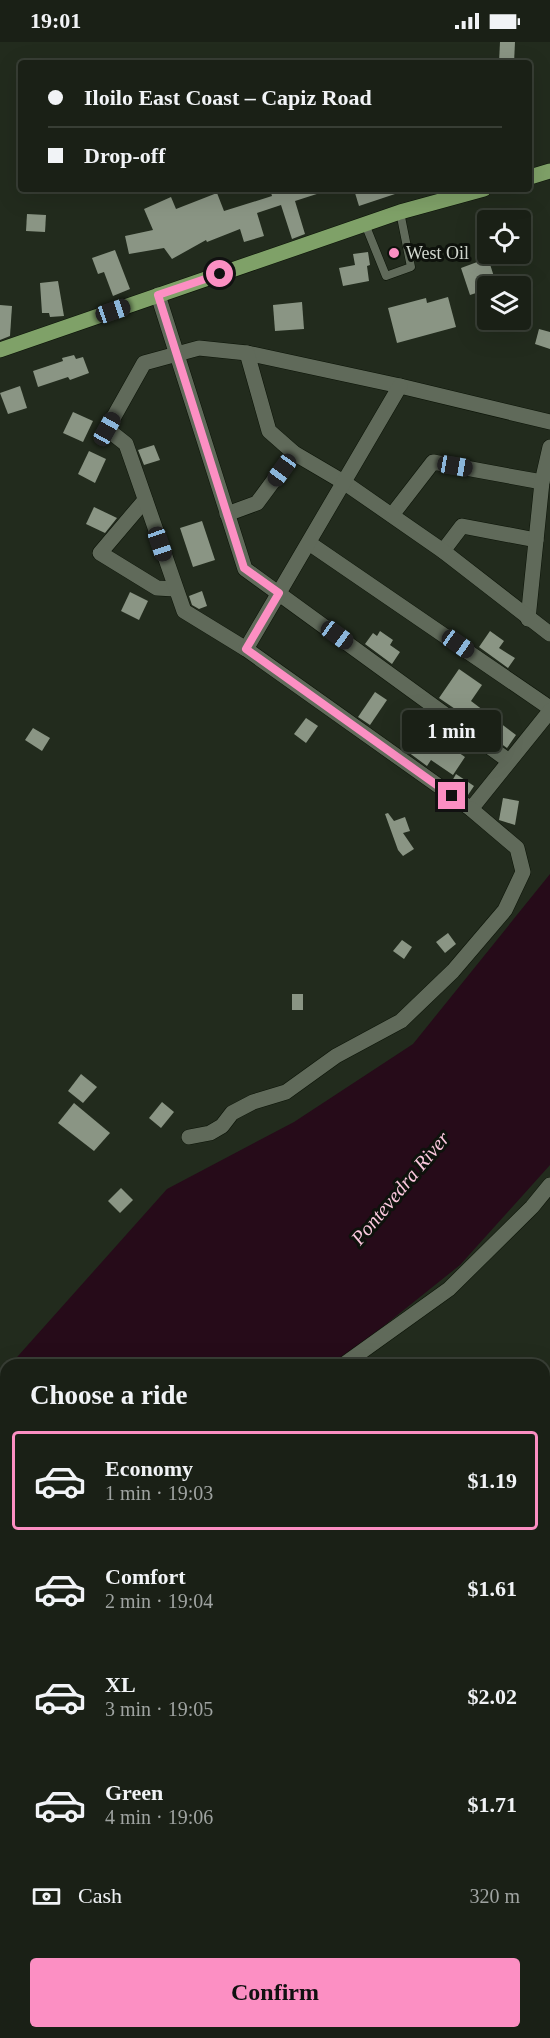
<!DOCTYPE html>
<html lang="en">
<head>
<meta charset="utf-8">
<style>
  :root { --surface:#1a2016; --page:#272d23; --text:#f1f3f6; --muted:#9fa3a1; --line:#383e35; --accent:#fc8fc3 }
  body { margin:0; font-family:"Times New Roman",serif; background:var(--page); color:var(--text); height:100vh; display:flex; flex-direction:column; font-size:22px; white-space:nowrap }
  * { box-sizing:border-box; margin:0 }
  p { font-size:20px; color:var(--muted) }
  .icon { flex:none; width:33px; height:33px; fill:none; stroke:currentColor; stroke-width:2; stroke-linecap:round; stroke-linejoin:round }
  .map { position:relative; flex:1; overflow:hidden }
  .drawer { position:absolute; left:0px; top:1317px; width:550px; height:680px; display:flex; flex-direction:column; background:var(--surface); border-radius:18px 18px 0 0; box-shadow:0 6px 24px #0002,0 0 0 2px var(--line) }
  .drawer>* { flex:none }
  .top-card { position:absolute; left:18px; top:18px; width:514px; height:132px; border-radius:6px; box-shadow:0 6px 24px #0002,0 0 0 2px var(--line); display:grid; align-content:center; height:132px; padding:0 30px; background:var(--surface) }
  .tools { position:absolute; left:477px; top:168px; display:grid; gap:12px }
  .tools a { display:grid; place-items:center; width:54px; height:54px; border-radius:6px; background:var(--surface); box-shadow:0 6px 24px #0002,0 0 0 2px var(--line); font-size:30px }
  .end { position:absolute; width:27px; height:27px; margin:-14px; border:8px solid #fc8fc3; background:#111; box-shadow:0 0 0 3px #111 }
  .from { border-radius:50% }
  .bubble { position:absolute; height:42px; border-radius:6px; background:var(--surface); box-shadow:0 6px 24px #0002,0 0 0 2px var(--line); font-size:20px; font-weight:600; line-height:42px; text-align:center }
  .car { position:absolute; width:18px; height:36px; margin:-18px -9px; border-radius:8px; box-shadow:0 0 4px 2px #0007; background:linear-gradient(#222 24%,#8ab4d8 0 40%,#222 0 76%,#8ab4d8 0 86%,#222 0) }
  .top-card b { display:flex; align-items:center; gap:21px; height:57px; font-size:22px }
  .top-card b+b { border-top:2px solid var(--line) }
  .top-card i { width:15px; height:15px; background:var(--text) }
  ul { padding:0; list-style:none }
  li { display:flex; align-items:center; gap:18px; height:99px; margin:0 12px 9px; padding:0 18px; border:3px solid transparent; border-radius:6px }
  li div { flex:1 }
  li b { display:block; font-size:22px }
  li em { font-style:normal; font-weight:600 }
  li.current { border-color:var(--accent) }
  li>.icon { width:54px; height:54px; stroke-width:1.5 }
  h2 { padding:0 30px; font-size:27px; line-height:72px }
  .pay { display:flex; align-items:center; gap:15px; height:66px; padding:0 30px; font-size:22px }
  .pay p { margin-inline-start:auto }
  .cta { display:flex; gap:12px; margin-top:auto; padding:12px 30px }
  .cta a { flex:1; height:69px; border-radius:6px; background:var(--accent); color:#111; font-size:24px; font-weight:600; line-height:69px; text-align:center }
  .status { display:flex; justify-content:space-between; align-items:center; height:42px; padding:0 30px; background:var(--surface); direction:ltr }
  .status svg { height:16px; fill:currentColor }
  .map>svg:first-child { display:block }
  .water { fill:#260b19 }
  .building { fill:#8a9584 }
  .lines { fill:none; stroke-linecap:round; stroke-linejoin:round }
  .service-casing { stroke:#0b1307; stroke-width:9 }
  .minor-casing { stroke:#0b1307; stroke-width:16 }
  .primary-casing { stroke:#0b1307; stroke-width:16 }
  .service { stroke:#606a5a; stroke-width:8 }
  .minor { stroke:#606a5a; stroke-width:15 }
  .primary { stroke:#7fa168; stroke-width:15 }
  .route { stroke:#fc8fc3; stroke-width:8 }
  .poi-dot { fill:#fc8fc3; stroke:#0e120c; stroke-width:2 }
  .labels { text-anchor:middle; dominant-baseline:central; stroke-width:6; stroke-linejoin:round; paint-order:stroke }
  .poi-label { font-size:18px; fill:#d1d7ce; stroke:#0e120c; text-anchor:start }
  .water-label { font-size:20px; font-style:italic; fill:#fcc9df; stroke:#0e120c }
</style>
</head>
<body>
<div class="status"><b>19:01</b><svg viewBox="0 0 49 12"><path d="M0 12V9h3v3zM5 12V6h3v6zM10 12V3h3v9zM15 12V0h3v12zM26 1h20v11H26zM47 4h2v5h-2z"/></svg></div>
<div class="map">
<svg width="550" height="1996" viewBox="0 0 550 1996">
  <rect width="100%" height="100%" fill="#222b1d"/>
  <!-- water -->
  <g class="water">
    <polygon points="550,832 550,1123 460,1223 335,1323 10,1323 167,1147 294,1080 413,1002"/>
    <polygon points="6,1327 6,1605 0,1610 0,1334"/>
  </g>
  <!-- building -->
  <g class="building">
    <polygon points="500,0 515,0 514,21 499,21"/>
    <polygon points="270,147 323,147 323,150 295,159 305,192 292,197 281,163 257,171 264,194 244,200 240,187 207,200 206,198 172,217 164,206 129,212 125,194 153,188 144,167 171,155 176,167 217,151 224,169 272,154"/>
    <polygon points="367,147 403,147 404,149 359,164 355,151"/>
    <polygon points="27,172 46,173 45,190 26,189"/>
    <polygon points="115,208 130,247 113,254 104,230 98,232 92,216"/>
    <polygon points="368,210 370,223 367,224 369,239 343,244 339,226 355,223 353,212"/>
    <polygon points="488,216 497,244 488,244 488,247 470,253 461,226"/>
    <polygon points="58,239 64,274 50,275 49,271 42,271 40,241"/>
    <polygon points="448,255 456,285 397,301 388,266 426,256 427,261"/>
    <polygon points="302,260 304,287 275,289 273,263"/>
    <polygon points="0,263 12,264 10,294 0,298"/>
    <polygon points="539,287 550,290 550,307 535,302"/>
    <polygon points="74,313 76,317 83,315 89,331 70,338 68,335 38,345 33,329 63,319 62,316"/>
    <polygon points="20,344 27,366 8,372 0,351"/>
    <polygon points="73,370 93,379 83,400 63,391"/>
    <polygon points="154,403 160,418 144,423 138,408"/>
    <polygon points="89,409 106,417 95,441 78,432"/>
    <polygon points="94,465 117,476 105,491 86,482"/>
    <polygon points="202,479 215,518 193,525 180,486"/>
    <polygon points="202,549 207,564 199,567 192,563 189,554"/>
    <polygon points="130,550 148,559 139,578 121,569"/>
    <polygon points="380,589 393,598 390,603 400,610 392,622 365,602 373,591 377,594"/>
    <polygon points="490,589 504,599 499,606 515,616 508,626 479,605"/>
    <polygon points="459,627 482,643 471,659 516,693 507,706 485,690 486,688 439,656"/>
    <polygon points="375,650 387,658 370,683 358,675"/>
    <polygon points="306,676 318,684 306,701 294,692"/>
    <polygon points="427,682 447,696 443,700 465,715 453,733 431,718 427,724 408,710"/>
    <polygon points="33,686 50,696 42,709 25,698"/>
    <polygon points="456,732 474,744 468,753 451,741"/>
    <polygon points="503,756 519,759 515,783 499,778"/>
    <polygon points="388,771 394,779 405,775 410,789 403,791 414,807 403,814 398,808 385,772"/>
    <polygon points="448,891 456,902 445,911 436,900"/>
    <polygon points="402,898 412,905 404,917 393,909"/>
    <rect x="292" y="952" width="11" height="16"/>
    <polygon points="81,1032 97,1045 83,1061 68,1049"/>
    <polygon points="162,1060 174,1070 161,1086 149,1076"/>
    <polygon points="74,1061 110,1091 94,1109 58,1081"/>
    <polygon points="121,1146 133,1158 120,1171 108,1159"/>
  </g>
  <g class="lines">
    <defs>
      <polyline id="service" points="365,182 386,234 411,225 400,170"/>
      <g id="minor">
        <polyline points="158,253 245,527 509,719"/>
        <polyline points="247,311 400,344 550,380"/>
        <polyline points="145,458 100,511 157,546 175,547"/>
        <polyline points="227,472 257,461 294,411"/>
        <polyline points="392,473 433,420 542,440"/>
        <polyline points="309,501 550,666"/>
        <polyline points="443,509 462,484 536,498"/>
        <polyline points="528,577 542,440 550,405"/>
        <polyline points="550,592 443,509 345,441 294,411 269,389 247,311 199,306 144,321 107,387 126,402 184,569 246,607 471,767 550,669"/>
        <polyline points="246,607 400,344"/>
        <polyline points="189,1095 210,1091 222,1084 232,1071 253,1060 286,1050 336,1014 401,979 453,929 505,868 523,830 517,806 471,767"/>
        <polyline points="343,1323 449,1247 532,1165 550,1143"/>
        <polyline points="0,1619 6,1615"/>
        <polyline points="306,1990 308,1996"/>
      </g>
      <g id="primary">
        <polyline points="530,135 550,129"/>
        <polyline points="0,308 400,170 484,147"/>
      </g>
    </defs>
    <!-- service casing -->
    <use href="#service" class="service-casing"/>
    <!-- minor casing -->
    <use href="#minor" class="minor-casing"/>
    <!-- primary casing -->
    <use href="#primary" class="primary-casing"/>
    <!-- service -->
    <use href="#service" class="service"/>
    <!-- minor -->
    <use href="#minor" class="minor"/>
    <!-- primary -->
    <use href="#primary" class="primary"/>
  </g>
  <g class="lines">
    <!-- route -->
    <polyline class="route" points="220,232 158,253 244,526 279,551 246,607 452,754"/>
  </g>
  <!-- markers -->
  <circle class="poi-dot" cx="394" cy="211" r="6"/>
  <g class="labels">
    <!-- poi labels -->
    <g class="poi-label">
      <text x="406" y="211">West Oil</text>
    </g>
    <!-- water labels -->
    <g class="water-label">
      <text transform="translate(400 1146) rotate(-50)">Pontevedra River</text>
    </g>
  </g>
</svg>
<div class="tools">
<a><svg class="icon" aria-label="locate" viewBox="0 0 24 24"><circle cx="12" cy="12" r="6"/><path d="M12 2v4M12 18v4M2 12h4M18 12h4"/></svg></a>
<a><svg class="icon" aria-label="layers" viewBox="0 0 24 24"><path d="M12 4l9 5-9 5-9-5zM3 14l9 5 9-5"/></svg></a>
</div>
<i class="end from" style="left:220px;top:232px"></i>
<i class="end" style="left:452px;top:754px"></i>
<div class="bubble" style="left:402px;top:668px;width:99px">1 min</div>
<i class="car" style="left:113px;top:269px;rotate:71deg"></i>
<i class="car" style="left:107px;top:387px;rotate:29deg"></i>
<i class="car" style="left:455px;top:424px;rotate:100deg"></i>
<i class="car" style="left:282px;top:428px;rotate:216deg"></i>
<i class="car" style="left:160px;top:502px;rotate:161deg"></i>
<i class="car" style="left:337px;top:593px;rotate:126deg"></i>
<i class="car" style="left:458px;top:602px;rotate:125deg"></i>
<div class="top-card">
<b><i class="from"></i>Iloilo East Coast – Capiz Road</b>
<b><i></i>Drop-off</b>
</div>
<section class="drawer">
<h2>Choose a ride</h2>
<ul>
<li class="current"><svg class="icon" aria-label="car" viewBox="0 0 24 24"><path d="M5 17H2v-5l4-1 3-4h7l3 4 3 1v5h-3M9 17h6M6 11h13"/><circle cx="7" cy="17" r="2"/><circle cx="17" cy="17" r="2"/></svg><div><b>Economy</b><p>1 min · 19:03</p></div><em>$1.19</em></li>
<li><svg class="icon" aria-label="car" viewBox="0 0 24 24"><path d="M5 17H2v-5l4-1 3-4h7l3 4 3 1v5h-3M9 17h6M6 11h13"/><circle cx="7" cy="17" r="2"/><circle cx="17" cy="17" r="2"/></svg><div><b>Comfort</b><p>2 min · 19:04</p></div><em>$1.61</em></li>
<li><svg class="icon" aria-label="car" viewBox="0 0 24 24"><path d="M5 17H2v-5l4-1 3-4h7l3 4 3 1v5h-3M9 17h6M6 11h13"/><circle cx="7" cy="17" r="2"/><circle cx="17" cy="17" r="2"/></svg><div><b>XL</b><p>3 min · 19:05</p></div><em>$2.02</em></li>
<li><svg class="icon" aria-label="car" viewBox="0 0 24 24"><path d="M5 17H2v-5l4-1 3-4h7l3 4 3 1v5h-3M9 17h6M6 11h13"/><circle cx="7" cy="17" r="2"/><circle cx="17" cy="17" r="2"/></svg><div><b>Green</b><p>4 min · 19:06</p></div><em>$1.71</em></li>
</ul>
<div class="pay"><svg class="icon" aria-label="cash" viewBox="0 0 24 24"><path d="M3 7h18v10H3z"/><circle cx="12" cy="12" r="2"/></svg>Cash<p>320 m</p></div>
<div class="cta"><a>Confirm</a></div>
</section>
</div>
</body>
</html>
